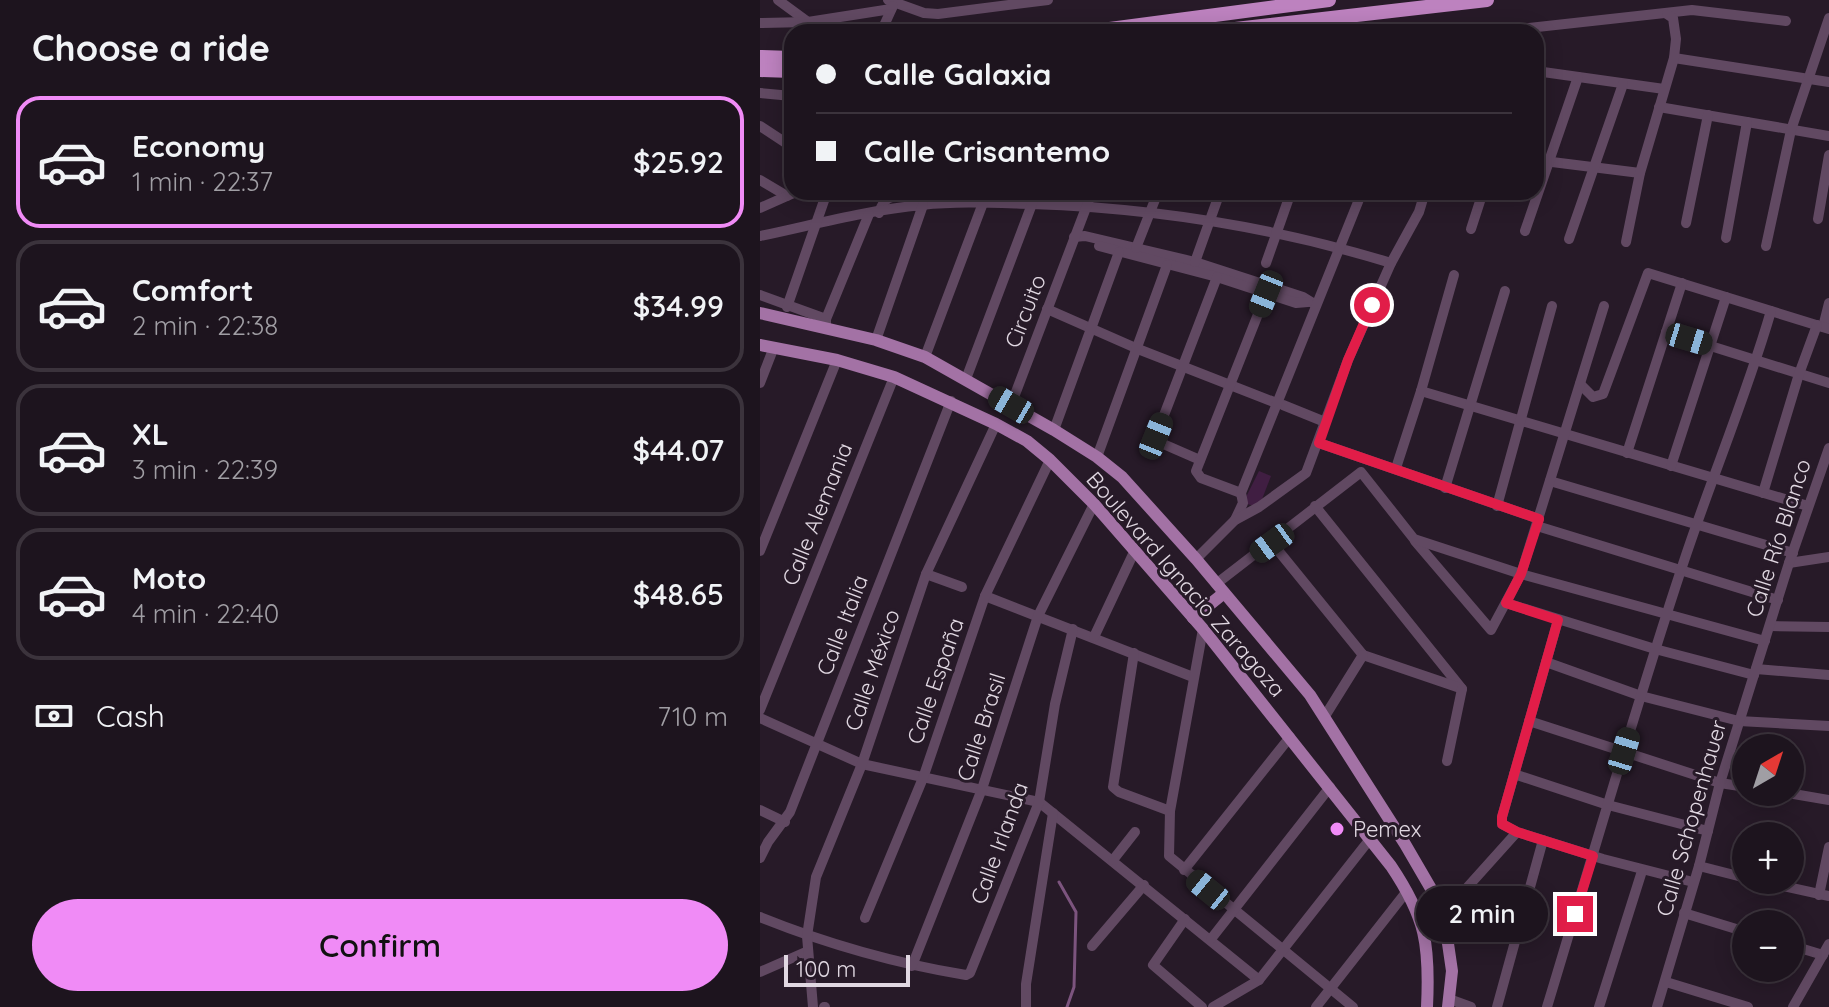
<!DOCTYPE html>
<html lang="en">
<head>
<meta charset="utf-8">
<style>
  :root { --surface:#1d141e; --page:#2a212b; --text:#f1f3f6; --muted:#a09ea4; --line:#3b333c; --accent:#f08bf6 }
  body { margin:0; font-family:Quicksand,sans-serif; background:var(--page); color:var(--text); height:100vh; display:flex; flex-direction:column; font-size:30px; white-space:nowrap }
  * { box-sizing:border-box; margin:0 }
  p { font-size:26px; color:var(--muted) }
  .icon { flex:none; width:44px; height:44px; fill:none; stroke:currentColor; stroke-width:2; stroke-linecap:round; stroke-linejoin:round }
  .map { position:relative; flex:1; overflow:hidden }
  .side { display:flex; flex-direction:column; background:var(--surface); width:760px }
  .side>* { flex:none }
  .top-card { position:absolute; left:24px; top:24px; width:760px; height:176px; border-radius:24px; box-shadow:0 4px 20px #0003,0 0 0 2px var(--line); display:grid; align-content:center; height:176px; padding:0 32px; background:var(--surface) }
  .needle { width:52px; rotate:39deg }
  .controls { position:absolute; left:972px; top:734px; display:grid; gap:16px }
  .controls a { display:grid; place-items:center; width:72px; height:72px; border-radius:50%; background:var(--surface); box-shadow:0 4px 20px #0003,0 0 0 2px var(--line); font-size:40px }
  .scale { position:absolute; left:24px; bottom:20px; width:126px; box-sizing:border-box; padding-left:8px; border:4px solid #e1d8e2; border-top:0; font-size:22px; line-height:28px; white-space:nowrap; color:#e1d8e2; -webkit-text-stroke:6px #271a28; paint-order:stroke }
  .end { position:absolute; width:36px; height:36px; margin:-18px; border:10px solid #e11d48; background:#fff; box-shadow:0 0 0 4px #fff }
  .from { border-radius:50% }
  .bubble { position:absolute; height:56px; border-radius:28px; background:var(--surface); box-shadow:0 4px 20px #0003,0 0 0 2px var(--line); font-size:26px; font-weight:600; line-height:56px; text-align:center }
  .car { position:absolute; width:24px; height:48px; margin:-24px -12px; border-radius:10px; box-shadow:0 0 6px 2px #0007; background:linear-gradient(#222 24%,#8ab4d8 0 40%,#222 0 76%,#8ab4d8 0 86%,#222 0) }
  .top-card b { display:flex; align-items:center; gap:28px; height:76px; font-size:30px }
  .top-card b+b { border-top:2px solid var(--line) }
  .top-card i { width:20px; height:20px; background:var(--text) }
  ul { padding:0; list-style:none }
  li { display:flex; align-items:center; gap:24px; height:132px; margin:0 16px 12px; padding:0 16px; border:4px solid var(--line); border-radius:24px }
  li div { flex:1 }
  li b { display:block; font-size:30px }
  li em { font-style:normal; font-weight:600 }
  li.selected { border-color:var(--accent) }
  li>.icon { width:72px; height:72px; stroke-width:1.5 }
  h2 { padding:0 32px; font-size:36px; line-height:96px }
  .pay { display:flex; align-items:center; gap:20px; height:88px; padding:0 32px; font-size:30px }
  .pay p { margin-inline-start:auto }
  .primary-button { display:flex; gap:16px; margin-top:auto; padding:16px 32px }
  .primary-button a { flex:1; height:92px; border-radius:48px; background:var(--accent); color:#111; font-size:32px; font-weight:600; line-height:92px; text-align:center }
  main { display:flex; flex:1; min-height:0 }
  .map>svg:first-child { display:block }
  .green { fill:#401e42 }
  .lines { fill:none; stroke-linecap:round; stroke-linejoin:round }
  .stream { stroke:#7c547e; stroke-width:3 }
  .minor { stroke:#614962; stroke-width:10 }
  .major { stroke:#a372a5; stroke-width:12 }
  .highway { stroke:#bd82bf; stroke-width:14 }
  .route { stroke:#e11d48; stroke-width:10 }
  .poi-dot { fill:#f08bf6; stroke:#271a28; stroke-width:3 }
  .labels { text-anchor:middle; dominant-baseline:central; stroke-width:6; stroke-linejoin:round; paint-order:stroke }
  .street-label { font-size:22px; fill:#e1d8e2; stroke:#271a28 }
  .poi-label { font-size:22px; fill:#e1d8e2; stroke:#271a28; text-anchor:start }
</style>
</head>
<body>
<main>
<section class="side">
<h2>Choose a ride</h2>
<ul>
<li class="selected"><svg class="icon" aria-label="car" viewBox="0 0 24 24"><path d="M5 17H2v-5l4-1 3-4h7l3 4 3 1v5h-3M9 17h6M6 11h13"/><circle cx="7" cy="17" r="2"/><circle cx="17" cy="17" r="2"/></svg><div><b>Economy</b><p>1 min · 22:37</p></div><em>$25.92</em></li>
<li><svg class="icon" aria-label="car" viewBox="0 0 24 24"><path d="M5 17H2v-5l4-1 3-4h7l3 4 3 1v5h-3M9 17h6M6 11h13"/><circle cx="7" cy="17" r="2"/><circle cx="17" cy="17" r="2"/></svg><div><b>Comfort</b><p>2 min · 22:38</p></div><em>$34.99</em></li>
<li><svg class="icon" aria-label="car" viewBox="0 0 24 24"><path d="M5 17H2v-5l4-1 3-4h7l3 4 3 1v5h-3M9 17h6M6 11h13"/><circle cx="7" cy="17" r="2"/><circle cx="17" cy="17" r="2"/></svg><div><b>XL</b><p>3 min · 22:39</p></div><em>$44.07</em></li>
<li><svg class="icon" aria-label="car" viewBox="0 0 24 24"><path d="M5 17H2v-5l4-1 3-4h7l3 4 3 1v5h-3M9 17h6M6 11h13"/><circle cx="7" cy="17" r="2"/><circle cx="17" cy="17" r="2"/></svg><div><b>Moto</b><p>4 min · 22:40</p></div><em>$48.65</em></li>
</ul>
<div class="pay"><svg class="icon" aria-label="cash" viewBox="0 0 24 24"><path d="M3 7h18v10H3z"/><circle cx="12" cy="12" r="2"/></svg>Cash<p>710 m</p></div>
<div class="primary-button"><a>Confirm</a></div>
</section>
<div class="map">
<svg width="1069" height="1007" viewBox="0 0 1069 1007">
  <rect width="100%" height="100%" fill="#271a28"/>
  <!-- green -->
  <polygon class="green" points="499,471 511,476 499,507 483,503"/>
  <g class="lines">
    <!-- stream -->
    <polyline class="stream" points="299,882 316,912 314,987 307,1007"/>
    <!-- minor -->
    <g class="minor">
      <polyline points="18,0 48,22"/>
      <polyline points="128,0 164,13 178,14 288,0"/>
      <polyline points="0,23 48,22 131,9"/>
      <polyline points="121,32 133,6"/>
      <polyline points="732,32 932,10 1026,21"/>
      <polyline points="914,58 1069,82"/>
      <polyline points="776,71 904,89"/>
      <polyline points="0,93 32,96"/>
      <polyline points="899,107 1069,136"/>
      <polyline points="0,126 32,147"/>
      <polyline points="776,160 880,173"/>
      <polyline points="0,180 27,196"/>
      <polyline points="0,208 36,192"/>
      <path d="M119,213C124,197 130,195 146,197L156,206"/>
      <polyline points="1058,219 1069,155"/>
      <polyline points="926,223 948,115"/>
      <polyline points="711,229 723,192"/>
      <polyline points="765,231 818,77"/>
      <path d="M0,236C53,225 107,210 162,205C198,201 235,203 271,204C393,208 514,227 631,263"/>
      <polyline points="314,237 325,236 435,262 543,297 556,305"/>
      <polyline points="966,238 987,122"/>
      <polyline points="809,239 863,84"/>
      <polyline points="866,242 880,173 914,58 916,39 913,18 907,14"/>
      <polyline points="339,246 457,277 536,303 548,302"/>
      <polyline points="1006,246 1031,130 1069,18"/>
      <polyline points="376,248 398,192"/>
      <polyline points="435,262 460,192"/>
      <polyline points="506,263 531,192"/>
      <polyline points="0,295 66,319"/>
      <polyline points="27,307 67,192"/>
      <polyline points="287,309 378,349 519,404"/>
      <polyline points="1063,327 1069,303"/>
      <polyline points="66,328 66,319 109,214"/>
      <polyline points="906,332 1069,383"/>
      <polyline points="116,340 163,205"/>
      <polyline points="165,357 223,203"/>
      <polyline points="206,379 272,204 273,192"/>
      <polyline points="0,383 14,347"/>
      <polyline points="820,384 833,397 843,394 888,273 1069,329"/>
      <polyline points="661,391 1048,506"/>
      <polyline points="251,405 332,192"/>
      <polyline points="523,405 565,422"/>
      <polyline points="294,430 359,252"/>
      <polyline points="559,443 779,519"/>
      <polyline points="867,453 922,283"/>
      <polyline points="337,457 407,265"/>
      <polyline points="440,460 401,443 396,436 457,277"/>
      <polyline points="911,466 966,297"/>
      <polyline points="636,468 661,391 694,275"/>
      <polyline points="790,481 1033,553"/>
      <polyline points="685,488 745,291"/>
      <polyline points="481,493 441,478 436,471 506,294"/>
      <polyline points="1003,493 1039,374 1057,325"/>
      <polyline points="555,506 702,689"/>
      <polyline points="737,506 792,306"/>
      <polyline points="475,520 483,503 481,493 602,192"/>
      <polyline points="777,526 1018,600"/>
      <polyline points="655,541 731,630 761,574 844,306"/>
      <polyline points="512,543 603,655"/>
      <polyline points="0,551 77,360"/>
      <polyline points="436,559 475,520 499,507 546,473 588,360 631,263 659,212 665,192"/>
      <polyline points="1029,563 1069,557"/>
      <polyline points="166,574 202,587"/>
      <polyline points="456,584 601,472 654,539 761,574 1005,641"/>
      <polyline points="225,596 433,677"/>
      <polyline points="746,603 895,649 994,675"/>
      <polyline points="798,620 742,817 742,824 757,832 843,859 933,882"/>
      <polyline points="1010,626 1069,627"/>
      <polyline points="443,629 410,811 409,856 593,1007"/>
      <polyline points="334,637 375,550"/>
      <polyline points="374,653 353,787 359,792 410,811"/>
      <polyline points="603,655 700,688"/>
      <polyline points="786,662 881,696 979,721 1069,726"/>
      <polyline points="996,669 1069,675"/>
      <polyline points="0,710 134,377"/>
      <polyline points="565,716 603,655"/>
      <polyline points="0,718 102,764 279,802 499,980"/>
      <polyline points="769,721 960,783 986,787"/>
      <polyline points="687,761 702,689"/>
      <polyline points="754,774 848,805 948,831"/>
      <polyline points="1022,792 1069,800"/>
      <polyline points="0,810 25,822"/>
      <polyline points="0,858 8,842 30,812 191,401"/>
      <polyline points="353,860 375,832"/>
      <polyline points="939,866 986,878"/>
      <polyline points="424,870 530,737"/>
      <polyline points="996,880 1069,896"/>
      <polyline points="1059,895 1069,847"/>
      <polyline points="695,901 757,832"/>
      <polyline points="924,913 986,932"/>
      <path d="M0,917C67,944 134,963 206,975L210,973L279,802L295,704L313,629"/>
      <polyline points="105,918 163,778 225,596 290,460"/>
      <polyline points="425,919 393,965 442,1007"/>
      <polyline points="451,939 570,787"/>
      <polyline points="1030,945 1063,955"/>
      <polyline points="332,946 384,885"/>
      <polyline points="152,966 222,789 278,616 334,504"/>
      <polyline points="0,972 48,951"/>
      <polyline points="906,982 988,1007"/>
      <polyline points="689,999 711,1007"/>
      <polyline points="53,1007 47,936 56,877 102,764 166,574 236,424"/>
      <polyline points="64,1007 65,1007"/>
      <polyline points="266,1007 266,984 293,813"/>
      <polyline points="453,1007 499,980 610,839"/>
      <polyline points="556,1007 647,891"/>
      <polyline points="737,1007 783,840"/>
      <path d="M787,1007C832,859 874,711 923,564C951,479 986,397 1011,311"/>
      <polyline points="839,1007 882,871"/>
      <polyline points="897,1007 939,866 960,783 1029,563 1069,448"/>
      <polyline points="1033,1007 1069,944"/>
    </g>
    <!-- major -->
    <g class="major">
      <polyline points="0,313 116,340 165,357 294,430 337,457 362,477 436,559 550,695 645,844 677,899 685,923 692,971 688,1007"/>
      <path d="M0,345L77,360L134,377L236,424L267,441L290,460L334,504L443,629L631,866C666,918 670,945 667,1007"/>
      <polyline points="433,618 464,593"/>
    </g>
    <!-- highway -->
    <g class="highway">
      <polyline points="327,32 569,0"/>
      <polyline points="449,32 727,0"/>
      <polyline points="0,57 32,58"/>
      <polyline points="0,70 32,71"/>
    </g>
  </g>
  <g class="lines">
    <!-- route -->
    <polyline class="route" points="612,305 588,360 559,443 779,519 761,574 746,603 798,620 742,817 742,824 757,832 833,856 815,914"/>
  </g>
  <!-- markers -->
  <circle class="poi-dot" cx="577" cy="829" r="8"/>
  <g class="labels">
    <!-- street labels -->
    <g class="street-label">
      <text transform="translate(265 311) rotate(-69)">Circuito</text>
      <text transform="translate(57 514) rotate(-68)">Calle Alemania</text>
      <text transform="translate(1018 538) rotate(-72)">Calle Río Blanco</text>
      <text transform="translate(426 584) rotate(49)">Boulevard Ignacio Zaragoza</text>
      <text transform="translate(82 625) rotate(-69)">Calle Italia</text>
      <text transform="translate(112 670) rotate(-71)">Calle México</text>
      <text transform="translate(175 681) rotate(-71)">Calle España</text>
      <text transform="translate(221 727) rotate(-72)">Calle Brasil</text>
      <text transform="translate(931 818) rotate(-74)">Calle Schopenhauer</text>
      <text transform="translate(239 843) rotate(-70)">Calle Irlanda</text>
    </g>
    <!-- poi labels -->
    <g class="poi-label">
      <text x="593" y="829">Pemex</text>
    </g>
  </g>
</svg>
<div class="controls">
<a><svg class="needle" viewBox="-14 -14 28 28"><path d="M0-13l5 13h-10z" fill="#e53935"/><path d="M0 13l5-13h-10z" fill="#a09ea4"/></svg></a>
<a>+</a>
<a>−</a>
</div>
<div class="scale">100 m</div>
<i class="end from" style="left:612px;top:305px"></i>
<i class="end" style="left:815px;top:914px"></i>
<div class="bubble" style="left:656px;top:886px;width:132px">2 min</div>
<i class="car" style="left:506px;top:294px;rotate:202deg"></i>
<i class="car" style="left:929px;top:339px;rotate:107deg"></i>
<i class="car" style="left:251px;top:405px;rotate:300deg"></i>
<i class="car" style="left:396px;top:436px;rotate:22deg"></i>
<i class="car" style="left:512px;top:543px;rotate:234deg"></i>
<i class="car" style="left:864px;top:751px;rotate:17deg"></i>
<i class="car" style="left:448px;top:890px;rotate:309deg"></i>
<div class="top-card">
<b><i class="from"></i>Calle Galaxia</b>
<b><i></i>Calle Crisantemo</b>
</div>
</div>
</main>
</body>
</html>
